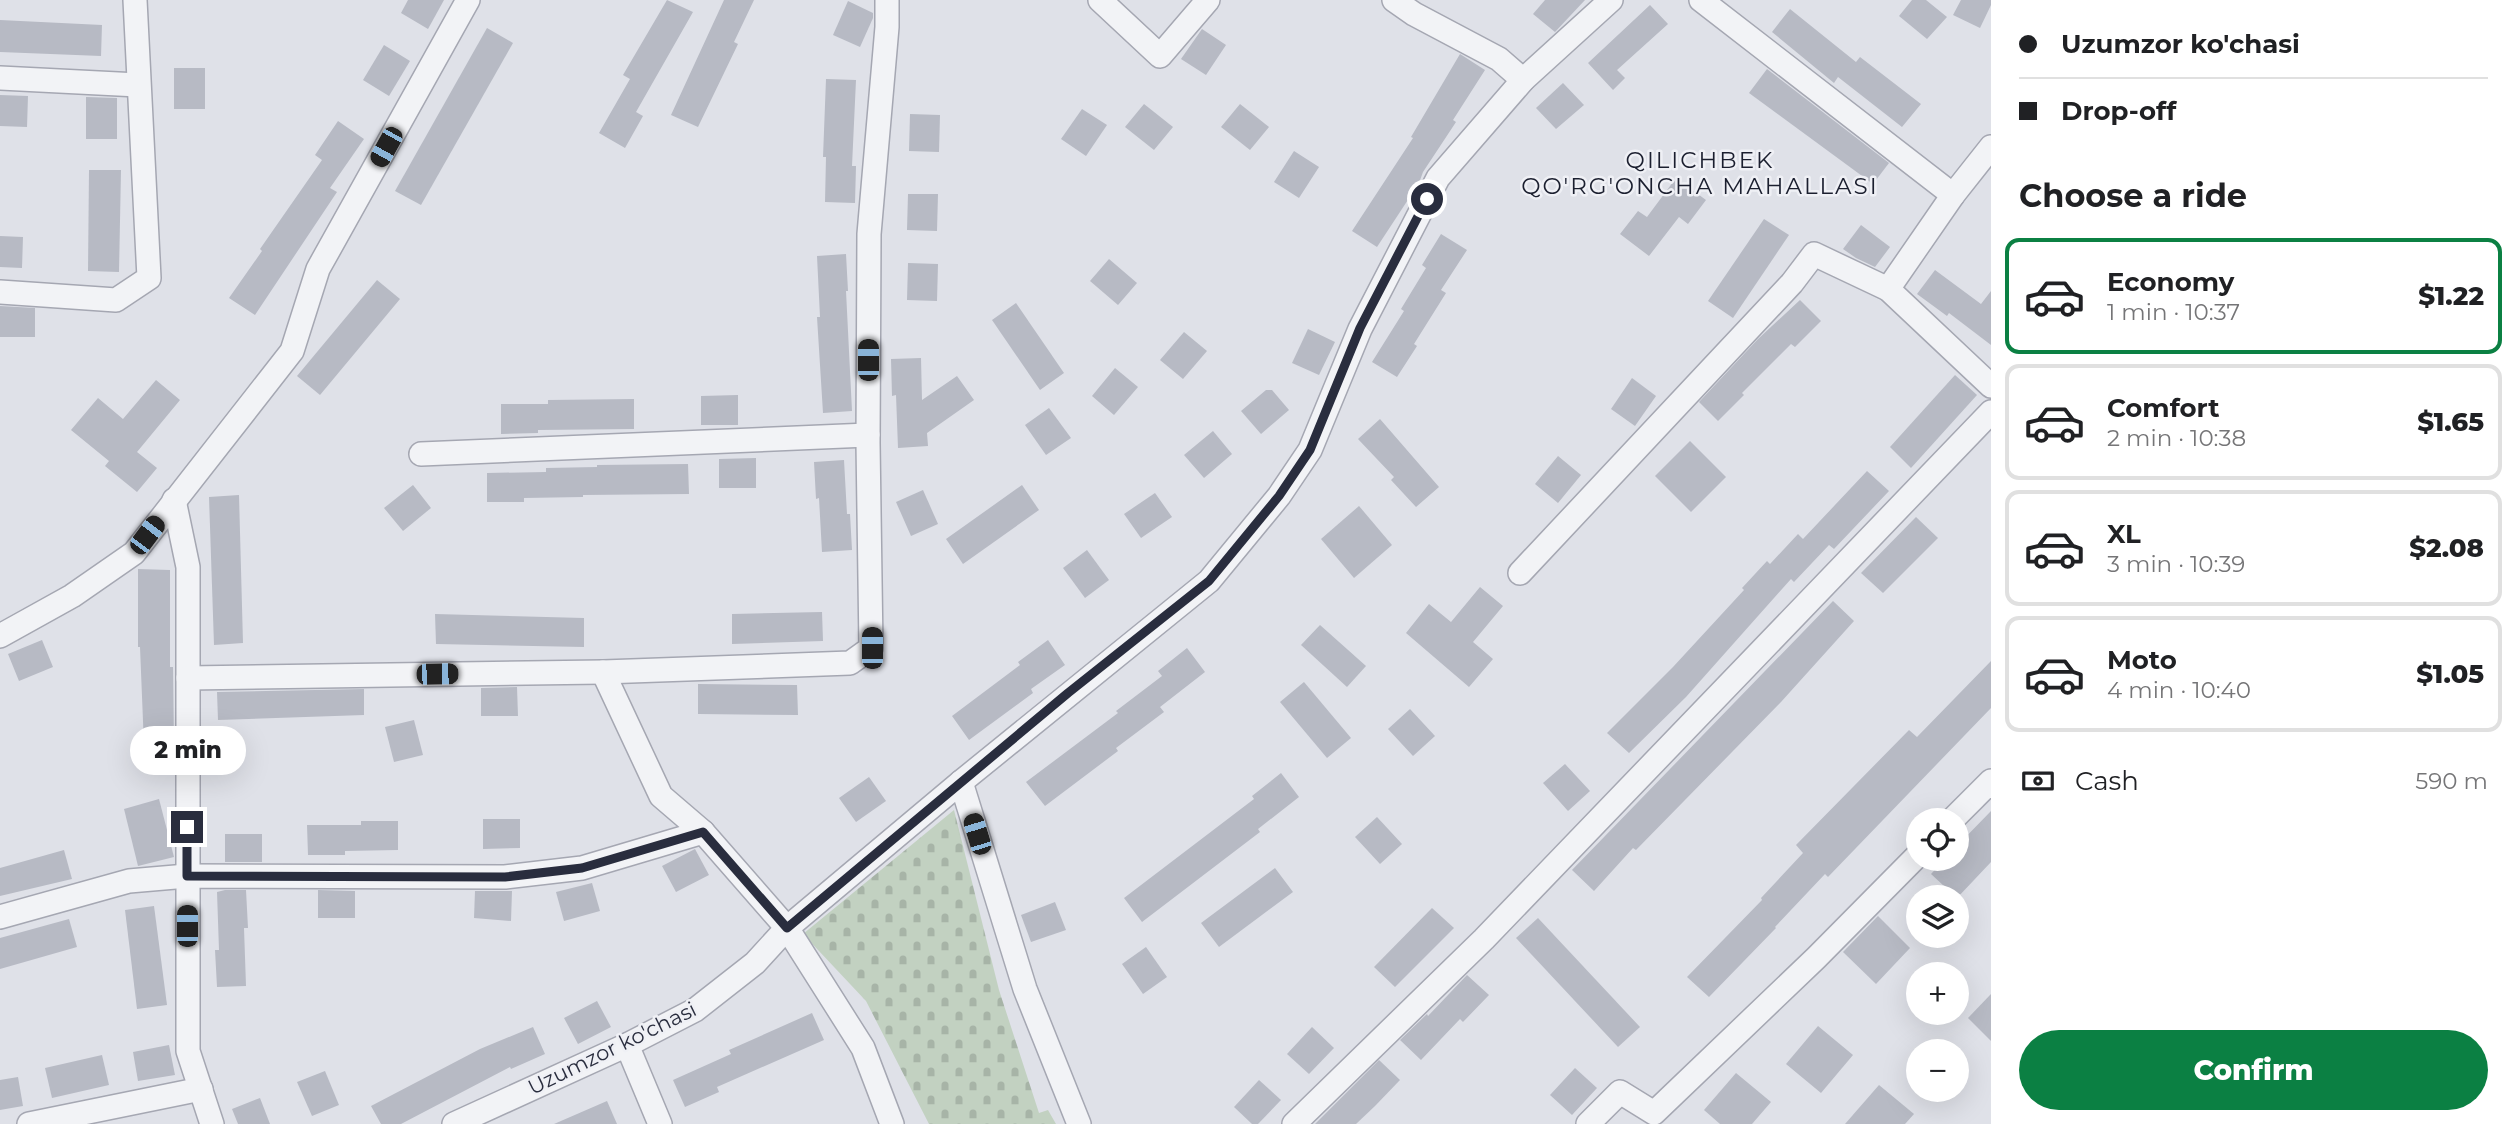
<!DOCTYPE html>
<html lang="en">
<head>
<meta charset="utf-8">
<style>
  :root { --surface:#fff; --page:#f6f6f6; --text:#202124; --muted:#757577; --line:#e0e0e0; --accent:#0b8043 }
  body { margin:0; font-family:Montserrat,sans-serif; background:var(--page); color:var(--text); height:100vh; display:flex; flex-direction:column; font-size:26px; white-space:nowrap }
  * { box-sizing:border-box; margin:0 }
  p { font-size:23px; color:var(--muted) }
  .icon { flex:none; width:38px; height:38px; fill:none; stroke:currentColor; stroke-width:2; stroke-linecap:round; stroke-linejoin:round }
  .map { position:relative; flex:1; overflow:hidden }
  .panel { display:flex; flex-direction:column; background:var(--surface); width:525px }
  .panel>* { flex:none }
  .guide { display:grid; align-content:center; height:154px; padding:0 28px; background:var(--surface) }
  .tools { position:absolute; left:1906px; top:808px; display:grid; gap:14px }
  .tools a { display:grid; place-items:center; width:63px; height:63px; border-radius:50%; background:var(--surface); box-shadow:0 7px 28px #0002; font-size:35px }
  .end { position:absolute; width:32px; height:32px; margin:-16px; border:9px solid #292d3e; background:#fff; box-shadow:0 0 0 4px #fff }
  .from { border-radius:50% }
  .bubble { position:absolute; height:49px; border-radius:24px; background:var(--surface); box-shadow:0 7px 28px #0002; font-size:23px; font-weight:800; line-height:49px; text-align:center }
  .car { position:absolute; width:21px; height:42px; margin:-21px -10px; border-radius:9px; box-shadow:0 0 5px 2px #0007; background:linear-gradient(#222 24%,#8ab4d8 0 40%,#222 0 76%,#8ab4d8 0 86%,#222 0) }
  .guide b { display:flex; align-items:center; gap:24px; height:66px; font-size:26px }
  .guide b+b { border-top:2px solid var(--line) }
  .guide i { width:18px; height:18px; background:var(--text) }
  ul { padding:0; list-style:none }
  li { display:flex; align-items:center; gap:21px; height:116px; margin:0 14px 10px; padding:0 14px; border:4px solid var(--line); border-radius:14px }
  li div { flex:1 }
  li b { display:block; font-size:26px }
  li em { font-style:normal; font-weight:800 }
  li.active { border-color:var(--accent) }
  li>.icon { width:63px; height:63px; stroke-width:1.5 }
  h2 { padding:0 28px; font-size:32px; line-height:84px }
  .pay { display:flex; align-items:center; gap:18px; height:77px; padding:0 28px; font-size:26px }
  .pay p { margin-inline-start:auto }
  .button { display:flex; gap:14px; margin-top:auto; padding:14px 28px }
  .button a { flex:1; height:80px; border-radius:42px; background:var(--accent); color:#fff; font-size:28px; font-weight:800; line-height:80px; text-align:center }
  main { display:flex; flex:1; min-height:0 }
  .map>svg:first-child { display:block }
  .cemetery { fill:url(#cemetery-stones) }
  .building { fill:#b7bac4 }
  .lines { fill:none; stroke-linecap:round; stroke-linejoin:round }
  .minor-casing { stroke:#a5a7b2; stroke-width:26 }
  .minor { stroke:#f2f3f6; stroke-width:23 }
  .route { stroke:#292d3e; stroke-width:9 }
  .labels { text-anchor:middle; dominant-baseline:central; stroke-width:5; stroke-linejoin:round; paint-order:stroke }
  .street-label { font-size:21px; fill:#292d3e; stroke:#eff0f5 }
  .neighbourhood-label { font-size:23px; letter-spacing:2px; fill:#1b1f2f; stroke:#eff0f5 }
</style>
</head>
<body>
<main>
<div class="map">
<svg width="1991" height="1124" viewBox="0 0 1991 1124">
  <defs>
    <pattern id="cemetery-stones" width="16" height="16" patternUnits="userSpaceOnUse" patternTransform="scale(1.75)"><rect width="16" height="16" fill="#c2d1c1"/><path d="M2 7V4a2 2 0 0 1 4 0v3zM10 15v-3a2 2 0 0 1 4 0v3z" fill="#a7b4a7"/></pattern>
  </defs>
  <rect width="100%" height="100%" fill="#dfe1e8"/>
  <!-- cemetery -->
  <polygon class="cemetery" points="954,810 999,990 1039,1113 1048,1110 1056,1124 929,1124 866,1001 803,934"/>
  <!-- building -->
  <g class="building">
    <polygon points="408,0 444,0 428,29 401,13"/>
    <polygon points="667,0 693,12 636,112 643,116 625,148 599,133 630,79 623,75"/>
    <polygon points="724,0 754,0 734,42 738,44 698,127 671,115"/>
    <polygon points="1545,0 1585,0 1555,32 1533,14"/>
    <polygon points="1912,0 1926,0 1947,17 1927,39 1899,16"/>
    <polygon points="1961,0 1991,0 1991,5 1980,28 1953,15"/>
    <polygon points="848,1 873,13 873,18 860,47 833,35"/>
    <polygon points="1650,5 1668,24 1617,70 1625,78 1613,90 1588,63"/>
    <polygon points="1790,9 1856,62 1860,57 1921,104 1902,127 1838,77 1834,83 1772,32"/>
    <polygon points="0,20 102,25 101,56 0,52"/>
    <polygon points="487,28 513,43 421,205 395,191"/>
    <polygon points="1202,29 1226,45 1206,75 1181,59"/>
    <polygon points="384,45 410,61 389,96 363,80"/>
    <polygon points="1460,54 1485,70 1453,120 1456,122 1423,172 1419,183 1377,247 1352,231 1413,138 1411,137"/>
    <rect x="174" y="68" width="31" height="41"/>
    <polygon points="1767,69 1889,163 1873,184 1749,93"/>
    <polygon points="826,79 856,80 852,166 856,166 855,203 825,202 826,157 823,157"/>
    <polygon points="1563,83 1584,105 1556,129 1536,108"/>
    <polygon points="0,95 28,96 27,127 0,126"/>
    <polygon points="86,97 117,98 117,139 86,139"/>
    <polygon points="1144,104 1173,127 1154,150 1125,127"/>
    <polygon points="1240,104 1269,127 1250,150 1221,127"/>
    <polygon points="1082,109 1107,125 1086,156 1061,139"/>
    <polygon points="910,114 940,115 939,152 909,151"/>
    <polygon points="338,121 364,139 330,188 337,192 255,315 229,298 262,251 260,249 322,160 315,155"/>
    <polygon points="1294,151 1319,167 1299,198 1274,182"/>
    <polygon points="89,170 121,170 119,272 88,271"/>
    <polygon points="1676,178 1706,200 1688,224 1679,217 1649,256 1620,234 1638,211 1647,217"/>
    <polygon points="908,194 938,194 937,231 907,230"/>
    <polygon points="1764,219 1789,235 1733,318 1708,301"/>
    <polygon points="1861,225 1890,247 1875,267 1856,258 1843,249"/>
    <polygon points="1441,234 1467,250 1441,290 1446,293 1414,344 1417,346 1397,377 1372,362 1404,311 1401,309 1426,268 1422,265"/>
    <polygon points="0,236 23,237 22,268 0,267"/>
    <polygon points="846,254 848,291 846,291 852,411 823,413 817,317 820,317 817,256"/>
    <polygon points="1109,259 1137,283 1118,305 1090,281"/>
    <polygon points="908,263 938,264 937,301 907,300"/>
    <polygon points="1935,270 1981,304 1991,291 1991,345 1949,313 1947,316 1917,294"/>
    <polygon points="377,280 400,299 320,395 297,376"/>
    <polygon points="1800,300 1821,321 1795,347 1791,344 1742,393 1744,395 1718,421 1699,402 1758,339"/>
    <polygon points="1016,303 1064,373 1040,390 992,320"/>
    <polygon points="0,306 35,308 35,337 0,337"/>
    <polygon points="1308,329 1335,342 1319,375 1292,363"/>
    <polygon points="1184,332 1207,351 1183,379 1160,360"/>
    <polygon points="921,358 922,400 957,376 974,400 927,433 928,446 898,448 896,395 892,396 891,359"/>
    <polygon points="1115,368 1138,387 1114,415 1092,396"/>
    <polygon points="1955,375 1977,395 1911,468 1890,447"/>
    <polygon points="1632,378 1656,396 1635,426 1611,409"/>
    <polygon points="156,380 180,400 137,452 157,468 137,492 105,466 109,461 71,430 98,398 123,419"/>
    <polygon points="1266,390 1272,390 1289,410 1261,434 1241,411"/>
    <polygon points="738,395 738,425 701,425 701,396"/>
    <polygon points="634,399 634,429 538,430 538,433 501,434 501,404 548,404 548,400"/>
    <polygon points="1049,408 1071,438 1046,455 1025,425"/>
    <polygon points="1380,419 1439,487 1416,507 1391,480 1394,477 1358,439"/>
    <polygon points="1213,431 1232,454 1204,478 1184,455"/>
    <polygon points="1690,441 1726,477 1691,512 1655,476"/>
    <polygon points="1558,456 1581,475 1558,503 1535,484"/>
    <polygon points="756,458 756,488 719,488 719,459"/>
    <polygon points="844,460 847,514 850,514 852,550 822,552 819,498 816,499 814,462"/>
    <polygon points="688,464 689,494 583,495 583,497 524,498 524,502 487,502 487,473 546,472 546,468 597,467 597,465"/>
    <polygon points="1867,471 1889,491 1834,549 1829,545 1794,582 1791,579 1686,697 1629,753 1607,733 1673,667 1744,590 1742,588 1767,561 1770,564 1798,534 1803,539"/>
    <polygon points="413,485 431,508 403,531 384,508"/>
    <polygon points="1022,485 1039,510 963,564 946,539"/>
    <polygon points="923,490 938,524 911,536 896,502"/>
    <polygon points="1155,493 1172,517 1141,538 1124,514"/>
    <polygon points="239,495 243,643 214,645 209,497"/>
    <polygon points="1359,506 1392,545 1354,578 1321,539"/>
    <polygon points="1916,517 1938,538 1883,593 1861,573"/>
    <polygon points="1087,550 1109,580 1085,598 1063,568"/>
    <polygon points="138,569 170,570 170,667 173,667 174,745 144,746 140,647 138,647"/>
    <polygon points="1480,587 1503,606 1473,642 1493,659 1469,687 1406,633 1429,604 1451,622"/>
    <polygon points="1833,601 1854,621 1781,702 1636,850 1633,848 1594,891 1572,870"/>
    <polygon points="822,612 823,641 732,644 732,614"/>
    <polygon points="435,614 584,618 584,647 436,644"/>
    <polygon points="1320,625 1366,666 1347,687 1301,645"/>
    <polygon points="42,640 53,667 19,681 8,654"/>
    <polygon points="1048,640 1065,665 1031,689 1033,693 969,740 952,716 1020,665 1018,662"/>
    <polygon points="1187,648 1205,672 1160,707 1164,712 1116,748 1118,751 1045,806 1026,782 1118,713 1116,711 1162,676 1158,671"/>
    <polygon points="1991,661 1991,708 1828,877 1825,874 1775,927 1776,928 1709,997 1687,977 1762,900 1761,898 1803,853 1796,845 1909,730 1917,737"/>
    <polygon points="1304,682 1351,738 1327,758 1280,702"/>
    <polygon points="698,684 797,685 798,715 698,714"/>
    <polygon points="517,687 518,716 481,716 481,688"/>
    <polygon points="364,689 364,715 218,720 217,692"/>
    <polygon points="1410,709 1435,736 1413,756 1388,729"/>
    <polygon points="414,720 423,755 394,762 385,727"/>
    <polygon points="1565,764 1590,791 1568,811 1543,783"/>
    <polygon points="1281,773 1299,797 1258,829 1260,832 1142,922 1124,898 1254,799 1252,796"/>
    <polygon points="869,777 886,801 856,822 839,798"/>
    <polygon points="159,799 174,857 138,866 124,809"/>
    <polygon points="1991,811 1991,862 1957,898 1931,874 1945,859 1956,859 1956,847"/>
    <polygon points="1377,817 1402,844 1380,864 1355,837"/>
    <polygon points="483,819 520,819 520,848 483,849"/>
    <polygon points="361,821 398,821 398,850 345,851 345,855 308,855 307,825 361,825"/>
    <rect x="225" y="834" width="37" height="28"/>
    <polygon points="695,849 709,875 676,892 662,866"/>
    <polygon points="64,850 72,879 0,896 0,868"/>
    <polygon points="1275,868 1293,892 1219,947 1201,923"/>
    <polygon points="592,883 600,911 564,921 556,892"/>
    <polygon points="225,890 246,890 248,928 244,928 246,986 217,987 215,950 219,950 217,892"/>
    <polygon points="318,890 355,891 355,918 318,918"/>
    <polygon points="475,891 512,891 511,921 474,918"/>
    <polygon points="1055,902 1066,930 1031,942 1021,915"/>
    <polygon points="154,906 167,1005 137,1009 125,910"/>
    <polygon points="1432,908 1454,928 1395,987 1374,967"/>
    <polygon points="1878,916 1910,948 1876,984 1843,952"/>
    <polygon points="1538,918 1640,1027 1618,1047 1516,938"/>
    <polygon points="69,919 77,947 0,969 0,938"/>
    <polygon points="1146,947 1167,977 1143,994 1122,964"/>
    <polygon points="1467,975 1489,995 1463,1022 1460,1019 1421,1060 1400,1040 1427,1014 1428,1016"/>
    <polygon points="1991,994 1991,1041 1968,1018"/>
    <polygon points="597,1001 611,1027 578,1044 564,1018"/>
    <polygon points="812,1013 824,1040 717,1087 719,1092 685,1107 673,1080 731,1054 729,1050"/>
    <polygon points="1818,1026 1853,1055 1821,1093 1786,1064"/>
    <polygon points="533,1027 545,1054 511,1069 510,1067 401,1124 381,1124 371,1106 480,1049"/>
    <polygon points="1312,1027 1334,1048 1309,1074 1287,1054"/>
    <polygon points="169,1045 175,1075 138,1081 133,1052"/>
    <polygon points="102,1055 109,1085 52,1098 45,1068"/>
    <polygon points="1379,1060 1400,1080 1375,1106 1356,1124 1315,1124"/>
    <polygon points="1575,1068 1597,1088 1572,1115 1550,1095"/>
    <polygon points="325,1071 339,1105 312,1116 297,1082"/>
    <polygon points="1736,1073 1771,1102 1752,1124 1720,1124 1704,1110"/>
    <polygon points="18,1077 23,1106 0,1110 0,1080"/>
    <polygon points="1259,1080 1281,1100 1258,1124 1252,1124 1234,1107"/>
    <polygon points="1879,1085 1914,1114 1905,1124 1845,1124"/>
    <polygon points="260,1098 270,1124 238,1124 232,1109"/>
    <polygon points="607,1101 617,1124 554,1124"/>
  </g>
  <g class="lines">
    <defs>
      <g id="minor">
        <polyline points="1100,0 1160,56 1208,0"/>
        <polyline points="1394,0 1414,14 1499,59 1523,80"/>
        <polyline points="1701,0 1953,195"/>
        <polyline points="0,78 138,85"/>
        <polyline points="1888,289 1953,195 1991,147"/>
        <polyline points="0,292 116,300 149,278 135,0"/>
        <polyline points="421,454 868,435"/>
        <polyline points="174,500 188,567 188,1051 212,1124"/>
        <polyline points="1520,573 1792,283 1814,254 1888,289 1991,386"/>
        <polyline points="0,636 72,596 134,553 292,351 318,269 468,0"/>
        <polyline points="603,672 661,796 703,832 787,928 863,1048 892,1124"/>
        <polyline points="188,678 603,672 850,663 871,648 868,443 869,234 887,27 887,0"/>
        <polyline points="961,782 1025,989 1079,1124"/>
        <polyline points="1951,821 1991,781"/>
        <polyline points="0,917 129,881 187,876 505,877 582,868 703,832"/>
        <polyline points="627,1045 660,1124"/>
        <polyline points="29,1124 201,1089"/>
        <polyline points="454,1124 627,1045 695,1010 755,963 787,928 961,782 1209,581 1279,496 1310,450 1360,329 1438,178 1523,80 1611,0"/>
        <polyline points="1294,1124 1484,939 1991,412"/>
        <polyline points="1588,1124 1620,1092 1654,1113 1816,958 1918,855"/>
      </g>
    </defs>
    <!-- minor casing -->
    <use href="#minor" class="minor-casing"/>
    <!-- minor -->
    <use href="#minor" class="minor"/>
  </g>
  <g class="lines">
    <!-- route -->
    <polyline class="route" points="187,827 187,876 505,877 582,868 703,832 787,928 1068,693 1209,581 1279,496 1310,450 1360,328 1427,199"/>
  </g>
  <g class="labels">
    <!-- street labels -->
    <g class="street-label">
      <text transform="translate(612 1048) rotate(-26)">Uzumzor ko'chasi</text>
    </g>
    <!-- neighbourhood labels -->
    <g class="neighbourhood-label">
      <text x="1700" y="160">QILICHBEK<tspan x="1700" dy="26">QO'RG'ONCHA MAHALLASI</tspan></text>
    </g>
  </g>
</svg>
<div class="tools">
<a><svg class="icon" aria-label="locate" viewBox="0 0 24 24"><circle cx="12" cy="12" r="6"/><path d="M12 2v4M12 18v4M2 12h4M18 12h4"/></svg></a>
<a><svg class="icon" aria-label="layers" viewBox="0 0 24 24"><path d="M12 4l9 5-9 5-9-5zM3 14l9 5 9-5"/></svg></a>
<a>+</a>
<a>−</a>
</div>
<i class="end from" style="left:1427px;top:199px"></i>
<i class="end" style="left:187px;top:827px"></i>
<div class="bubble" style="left:130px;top:726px;width:116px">2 min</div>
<i class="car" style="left:386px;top:147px;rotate:209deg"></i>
<i class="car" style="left:868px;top:360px;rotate:0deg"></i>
<i class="car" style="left:147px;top:535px;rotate:37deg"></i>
<i class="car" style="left:872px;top:648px;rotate:0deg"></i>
<i class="car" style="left:437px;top:674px;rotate:89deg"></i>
<i class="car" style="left:977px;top:834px;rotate:343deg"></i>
<i class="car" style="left:187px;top:926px;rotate:0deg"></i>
</div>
<section class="panel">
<div class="guide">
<b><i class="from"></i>Uzumzor ko'chasi</b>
<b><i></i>Drop-off</b>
</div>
<h2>Choose a ride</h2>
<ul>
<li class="active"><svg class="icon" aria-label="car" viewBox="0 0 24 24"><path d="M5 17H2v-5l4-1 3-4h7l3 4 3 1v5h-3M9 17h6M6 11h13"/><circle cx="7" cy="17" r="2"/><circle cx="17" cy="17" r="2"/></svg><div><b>Economy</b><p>1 min · 10:37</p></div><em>$1.22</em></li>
<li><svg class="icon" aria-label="car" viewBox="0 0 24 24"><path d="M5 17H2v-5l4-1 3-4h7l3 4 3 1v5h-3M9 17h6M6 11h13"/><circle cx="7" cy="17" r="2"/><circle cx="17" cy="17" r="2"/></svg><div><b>Comfort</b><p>2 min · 10:38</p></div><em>$1.65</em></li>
<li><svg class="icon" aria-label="car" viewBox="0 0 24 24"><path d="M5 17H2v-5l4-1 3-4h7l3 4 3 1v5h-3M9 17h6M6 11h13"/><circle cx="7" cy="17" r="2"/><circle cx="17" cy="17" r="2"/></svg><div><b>XL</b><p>3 min · 10:39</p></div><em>$2.08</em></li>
<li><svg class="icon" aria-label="car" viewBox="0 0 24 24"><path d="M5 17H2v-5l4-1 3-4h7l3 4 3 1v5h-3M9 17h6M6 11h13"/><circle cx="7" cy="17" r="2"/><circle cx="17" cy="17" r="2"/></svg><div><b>Moto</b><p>4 min · 10:40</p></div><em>$1.05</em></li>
</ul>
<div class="pay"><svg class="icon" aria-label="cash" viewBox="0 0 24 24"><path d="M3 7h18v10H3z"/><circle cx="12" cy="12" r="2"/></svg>Cash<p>590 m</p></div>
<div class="button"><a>Confirm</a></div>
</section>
</main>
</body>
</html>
